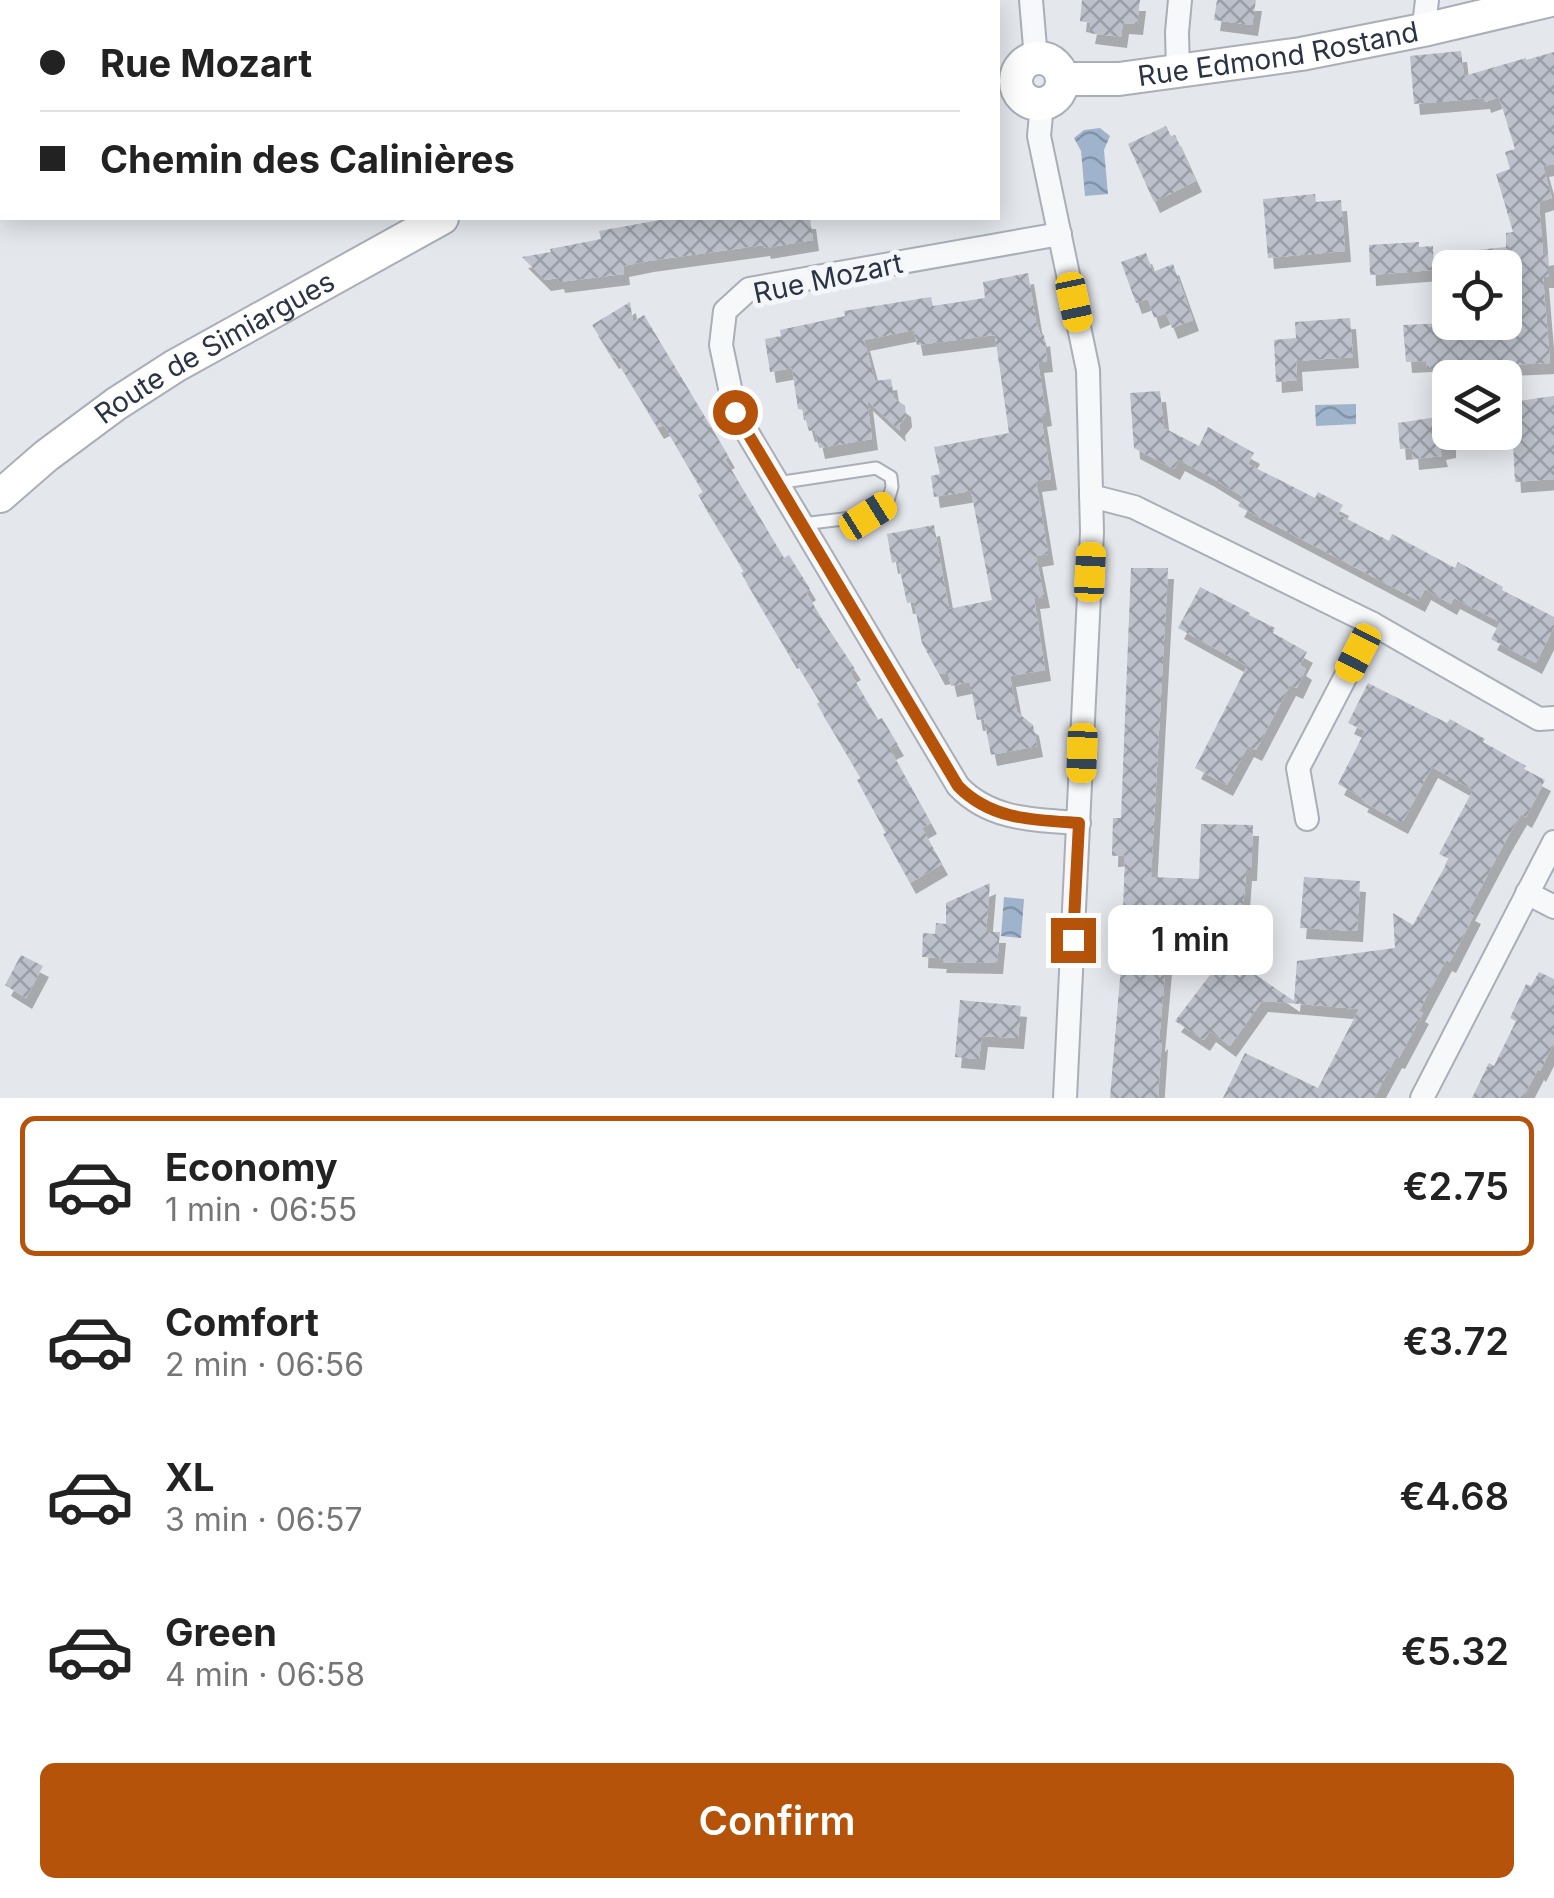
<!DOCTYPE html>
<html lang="en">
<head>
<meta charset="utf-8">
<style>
  :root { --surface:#fff; --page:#f6f6f6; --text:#222; --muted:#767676; --line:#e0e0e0; --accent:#b45309 }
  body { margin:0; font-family:Inter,sans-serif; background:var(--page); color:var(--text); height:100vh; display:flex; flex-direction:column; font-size:38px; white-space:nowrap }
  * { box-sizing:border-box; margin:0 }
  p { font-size:32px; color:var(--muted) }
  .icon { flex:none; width:55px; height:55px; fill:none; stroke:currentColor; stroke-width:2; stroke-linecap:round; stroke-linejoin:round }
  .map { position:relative; height:1098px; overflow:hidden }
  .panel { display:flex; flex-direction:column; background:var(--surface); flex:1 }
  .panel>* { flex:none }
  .hud { position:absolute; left:0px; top:0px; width:1000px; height:220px; box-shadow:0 5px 25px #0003; display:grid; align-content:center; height:220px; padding:0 40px; background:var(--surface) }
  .controls { position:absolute; left:1432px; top:250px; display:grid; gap:20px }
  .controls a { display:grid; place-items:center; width:90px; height:90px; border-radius:15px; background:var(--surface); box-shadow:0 5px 25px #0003; font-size:50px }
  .end { position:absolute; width:45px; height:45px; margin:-22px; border:12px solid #b45309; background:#fff; box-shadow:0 0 0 5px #fff }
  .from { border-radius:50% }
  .bubble { position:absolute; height:70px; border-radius:15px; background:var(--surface); box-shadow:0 5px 25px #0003; font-size:32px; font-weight:600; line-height:70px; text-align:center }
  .car { position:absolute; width:30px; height:60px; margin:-30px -15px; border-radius:12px; box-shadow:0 0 8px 2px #0007; background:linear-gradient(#f5c518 24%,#345 0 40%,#f5c518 0 76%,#345 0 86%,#f5c518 0) }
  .hud b { display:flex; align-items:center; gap:35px; height:95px; font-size:38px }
  .hud b+b { border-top:2px solid var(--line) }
  .hud i { width:25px; height:25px; background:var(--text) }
  ul { padding:18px 0 0; list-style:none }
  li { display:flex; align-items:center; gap:30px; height:140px; margin:0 20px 15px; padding:0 20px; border:5px solid transparent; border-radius:15px }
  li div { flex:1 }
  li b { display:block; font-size:38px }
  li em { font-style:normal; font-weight:600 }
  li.selected { border-color:var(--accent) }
  li>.icon { width:90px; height:90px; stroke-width:1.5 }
  .cta { display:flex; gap:20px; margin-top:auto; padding:20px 40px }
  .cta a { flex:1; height:115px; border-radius:15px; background:var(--accent); color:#fff; font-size:40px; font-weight:600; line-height:115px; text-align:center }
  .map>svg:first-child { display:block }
  .water { fill:url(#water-waves) }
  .building { fill:url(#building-cross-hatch); filter:url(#shadow) }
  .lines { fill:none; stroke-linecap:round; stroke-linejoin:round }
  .lane-casing { stroke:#a9aeb7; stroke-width:15 }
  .street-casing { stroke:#a9aeb7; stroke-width:26 }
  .secondary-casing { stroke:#a9aeb7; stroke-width:36 }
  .path { stroke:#c2c5cb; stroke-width:5; stroke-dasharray:8 8; stroke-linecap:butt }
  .lane { stroke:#f7f8fa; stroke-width:11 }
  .street { stroke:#f7f8fa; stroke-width:22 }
  .secondary { stroke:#fff; stroke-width:32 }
  .route { stroke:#b45309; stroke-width:12 }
  .labels { text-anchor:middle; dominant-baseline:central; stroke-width:10; stroke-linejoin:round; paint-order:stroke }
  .street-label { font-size:28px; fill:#2b3445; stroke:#f4f6f9 }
</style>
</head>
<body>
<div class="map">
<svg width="1554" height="1098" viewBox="0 0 1554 1098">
  <defs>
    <pattern id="water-waves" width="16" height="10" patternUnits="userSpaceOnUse" patternTransform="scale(2.5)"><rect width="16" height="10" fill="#9fb4cc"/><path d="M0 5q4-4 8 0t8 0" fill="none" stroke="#8293a7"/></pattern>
    <pattern id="building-cross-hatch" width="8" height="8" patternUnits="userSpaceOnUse" patternTransform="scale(2.5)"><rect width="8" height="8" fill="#bbc0ca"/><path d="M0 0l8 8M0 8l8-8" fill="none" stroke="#989da6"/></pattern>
    <filter id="shadow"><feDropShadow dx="6" dy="11" stdDeviation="0" flood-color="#0004"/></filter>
  </defs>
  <rect width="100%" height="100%" fill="#e4e7ec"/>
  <!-- water -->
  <g class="water">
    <polygon points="1100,128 1110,136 1104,150 1108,194 1085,196 1081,151 1074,138 1084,130"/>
    <polygon points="1356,404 1356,424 1316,426 1315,405"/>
    <polygon points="1004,897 1024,899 1021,938 1001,936"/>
  </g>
  <!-- building -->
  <g class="building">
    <polygon points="1082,0 1140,0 1137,24 1123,23 1121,37 1089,33 1091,23 1080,21"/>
    <polygon points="1217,0 1256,0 1252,25 1214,20"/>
    <polygon points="1461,51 1464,76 1526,58 1526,60 1554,52 1554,164 1543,166 1552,198 1539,202 1543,255 1548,254 1549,277 1543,277 1550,363 1505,365 1505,361 1451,364 1451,368 1427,369 1426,361 1406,362 1403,325 1468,322 1468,329 1509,327 1508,280 1505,281 1505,268 1458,268 1458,252 1506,247 1506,233 1513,232 1496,174 1510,169 1505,152 1515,149 1499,97 1485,102 1484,98 1414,104 1410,56"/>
    <polygon points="1166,126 1171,136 1175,135 1196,181 1154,202 1128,144"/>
    <polygon points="1315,194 1316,202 1341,200 1345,251 1268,258 1263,199"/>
    <polygon points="671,218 810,218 813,240 765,248 764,245 648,261 623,266 624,274 559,282 558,278 545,280 522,257 551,252 550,249 601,239 599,231"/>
    <polygon points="1419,242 1419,247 1433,246 1434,270 1370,275 1369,245"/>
    <polygon points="1146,253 1153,272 1173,264 1193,320 1172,328 1166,313 1154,318 1148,299 1136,303 1121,262"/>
    <polygon points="1028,273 1036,321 1041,336 1044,335 1047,361 1038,362 1046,415 1041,416 1051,479 1036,481 1048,554 1036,556 1044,597 1034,598 1045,670 1010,676 1017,712 1033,725 1037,746 991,755 984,719 977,720 970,682 951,686 948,673 939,674 922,643 914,602 907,603 898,561 892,563 887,534 934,525 949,609 992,600 971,491 934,497 931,476 940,474 934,447 1009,433 995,335 917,345 914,330 864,340 875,381 891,379 894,398 905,406 906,416 899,425 900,431 867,400 872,439 819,448 815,430 809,431 803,410 798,409 792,368 770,372 765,339 781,336 780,330 845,316 844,311 931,297 933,306 985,298 983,282"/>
    <polygon points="630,302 633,322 644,315 729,457 725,459 784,558 789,555 810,589 806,592 822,619 855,669 850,672 878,720 882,718 898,745 890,749 931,823 922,828 942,864 910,883 883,834 886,833 857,780 861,778 817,704 820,702 793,657 791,658 741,573 744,571 698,495 703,492 664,425 658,428 615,357 613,358 592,325"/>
    <polygon points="1350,318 1353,357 1296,361 1297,380 1276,382 1274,340 1296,338 1295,322"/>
    <polygon points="1160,391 1164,428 1199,446 1208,427 1254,453 1248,464 1315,498 1318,492 1343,505 1338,514 1389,541 1392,534 1455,568 1458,562 1503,587 1502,590 1554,617 1554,627 1536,663 1491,639 1500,622 1454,598 1451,604 1425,589 1419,601 1238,506 1243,497 1209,476 1179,460 1174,469 1134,448 1130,393"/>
    <polygon points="1554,396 1554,479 1515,482 1511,402"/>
    <polygon points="1450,415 1450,447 1440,449 1442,456 1413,459 1412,448 1400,449 1398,423"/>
    <polygon points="1131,568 1168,568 1151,877 1199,879 1201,824 1253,825 1251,870 1246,870 1242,925 1138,921 1168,941 1159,1041 1162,1038 1158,1098 1110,1098 1121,966 1125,855 1112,856 1113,818 1121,818"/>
    <polygon points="1200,587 1250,613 1249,615 1275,628 1273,633 1307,652 1300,665 1306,669 1297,688 1290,685 1256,750 1248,746 1227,785 1195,768 1247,666 1178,628"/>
    <polygon points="1368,683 1447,723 1450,719 1485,739 1483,742 1526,766 1524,769 1545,780 1526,817 1521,814 1506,840 1469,910 1475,913 1450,962 1446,960 1419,1011 1423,1013 1399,1058 1396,1057 1374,1098 1223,1098 1245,1053 1318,1088 1359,1009 1262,1001 1230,1046 1210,1031 1204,1040 1175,1021 1213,971 1218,974 1224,966 1240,977 1246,968 1294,1001 1297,961 1395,948 1393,913 1413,925 1449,859 1439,854 1473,790 1432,767 1402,823 1361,801 1363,798 1338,784 1365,731 1348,723"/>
    <polygon points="1304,877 1360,881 1357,931 1300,928"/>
    <polygon points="990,883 986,932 1000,932 997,963 940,962 941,958 922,957 923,933 935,934 936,923 946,924 946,903"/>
    <polygon points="21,955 43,966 26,998 5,985"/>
    <polygon points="1539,972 1554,979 1554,1043 1540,1071 1538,1069 1523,1098 1472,1098 1489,1063 1494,1066 1516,1021 1510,1018 1526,984 1531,986"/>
    <polygon points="960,1000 1021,1006 1018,1038 982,1036 979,1059 955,1057"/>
  </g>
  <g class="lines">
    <defs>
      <polyline id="lane" points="777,483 876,468 891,477 892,487 887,504 868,516 802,524"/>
      <g id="street">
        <polyline points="14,0 19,2"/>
        <polyline points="1031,0 1036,59"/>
        <polyline points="1427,0 1425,17 1428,29"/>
        <polyline points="298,2 304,0"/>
        <polyline points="1178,72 1177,32 1180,0"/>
        <polyline points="1042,104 1039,136 1088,370 1092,532 1065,1098"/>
        <path d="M1060,234L749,289L725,311L721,345L735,412L958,786C990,820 1034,820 1079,823"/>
        <polyline points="1091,496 1134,507 1373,624 1539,719 1554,718"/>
        <polyline points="1307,819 1298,768 1373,624"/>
        <polyline points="1527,893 1554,907"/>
        <polyline points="1422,1098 1554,842"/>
      </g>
      <g id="secondary">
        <circle cx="1039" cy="81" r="23"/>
        <path id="s1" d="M1062,79H1119L1301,54L1428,29L1551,0"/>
        <path id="s2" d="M0,496L46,456L116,404L175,366L442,218"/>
      </g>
    </defs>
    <!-- lane casing -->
    <use href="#lane" class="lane-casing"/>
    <!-- street casing -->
    <use href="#street" class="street-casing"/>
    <!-- secondary casing -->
    <use href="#secondary" class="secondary-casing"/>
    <!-- path -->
    <g class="path">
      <polyline points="410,2 416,0"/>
      <polyline points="0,188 2,187"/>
    </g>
    <!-- lane -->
    <use href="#lane" class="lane"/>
    <!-- street -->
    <use href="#street" class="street"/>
    <!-- secondary -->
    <use href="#secondary" class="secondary"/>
  </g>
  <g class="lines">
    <!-- route -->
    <path class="route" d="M735,412L958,786C991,820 1034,820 1079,823L1073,940"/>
  </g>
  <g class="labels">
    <!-- street labels -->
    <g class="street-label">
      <text stroke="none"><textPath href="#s1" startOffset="218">Rue Edmond Rostand</textPath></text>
      <text transform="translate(828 278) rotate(-12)">Rue Mozart</text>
      <text stroke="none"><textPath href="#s2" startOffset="262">Route de Simiargues</textPath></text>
    </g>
  </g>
</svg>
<div class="controls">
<a><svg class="icon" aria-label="locate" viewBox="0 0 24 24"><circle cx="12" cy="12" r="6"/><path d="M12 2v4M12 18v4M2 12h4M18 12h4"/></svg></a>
<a><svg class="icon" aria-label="layers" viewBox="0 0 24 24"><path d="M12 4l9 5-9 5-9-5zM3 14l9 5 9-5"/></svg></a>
</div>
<i class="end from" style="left:735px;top:412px"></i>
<i class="end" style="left:1073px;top:940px"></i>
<div class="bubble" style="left:1108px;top:905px;width:165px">1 min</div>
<i class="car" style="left:1074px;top:302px;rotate:168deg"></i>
<i class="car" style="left:868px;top:516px;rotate:58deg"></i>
<i class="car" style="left:1090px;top:572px;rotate:3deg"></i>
<i class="car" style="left:1358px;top:653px;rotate:207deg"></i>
<i class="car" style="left:1082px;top:753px;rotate:182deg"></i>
<div class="hud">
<b><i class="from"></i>Rue Mozart</b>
<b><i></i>Chemin des Calinières</b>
</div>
</div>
<section class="panel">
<ul>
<li class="selected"><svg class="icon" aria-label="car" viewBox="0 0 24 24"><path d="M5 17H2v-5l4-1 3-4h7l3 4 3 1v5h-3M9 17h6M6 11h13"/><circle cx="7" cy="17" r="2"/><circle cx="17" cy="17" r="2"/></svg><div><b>Economy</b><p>1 min · 06:55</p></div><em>€2.75</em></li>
<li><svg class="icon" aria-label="car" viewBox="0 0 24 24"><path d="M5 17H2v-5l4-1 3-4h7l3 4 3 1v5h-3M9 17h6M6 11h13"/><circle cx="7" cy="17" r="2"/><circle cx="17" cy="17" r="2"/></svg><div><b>Comfort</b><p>2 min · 06:56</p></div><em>€3.72</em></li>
<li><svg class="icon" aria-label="car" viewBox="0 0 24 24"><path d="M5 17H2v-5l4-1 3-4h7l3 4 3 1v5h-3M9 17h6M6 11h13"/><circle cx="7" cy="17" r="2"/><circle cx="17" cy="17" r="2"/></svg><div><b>XL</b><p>3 min · 06:57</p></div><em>€4.68</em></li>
<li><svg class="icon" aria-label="car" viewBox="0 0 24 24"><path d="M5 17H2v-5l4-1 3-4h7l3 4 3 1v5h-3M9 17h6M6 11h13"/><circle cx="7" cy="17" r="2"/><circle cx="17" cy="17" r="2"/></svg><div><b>Green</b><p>4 min · 06:58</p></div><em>€5.32</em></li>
</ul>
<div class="cta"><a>Confirm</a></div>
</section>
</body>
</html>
